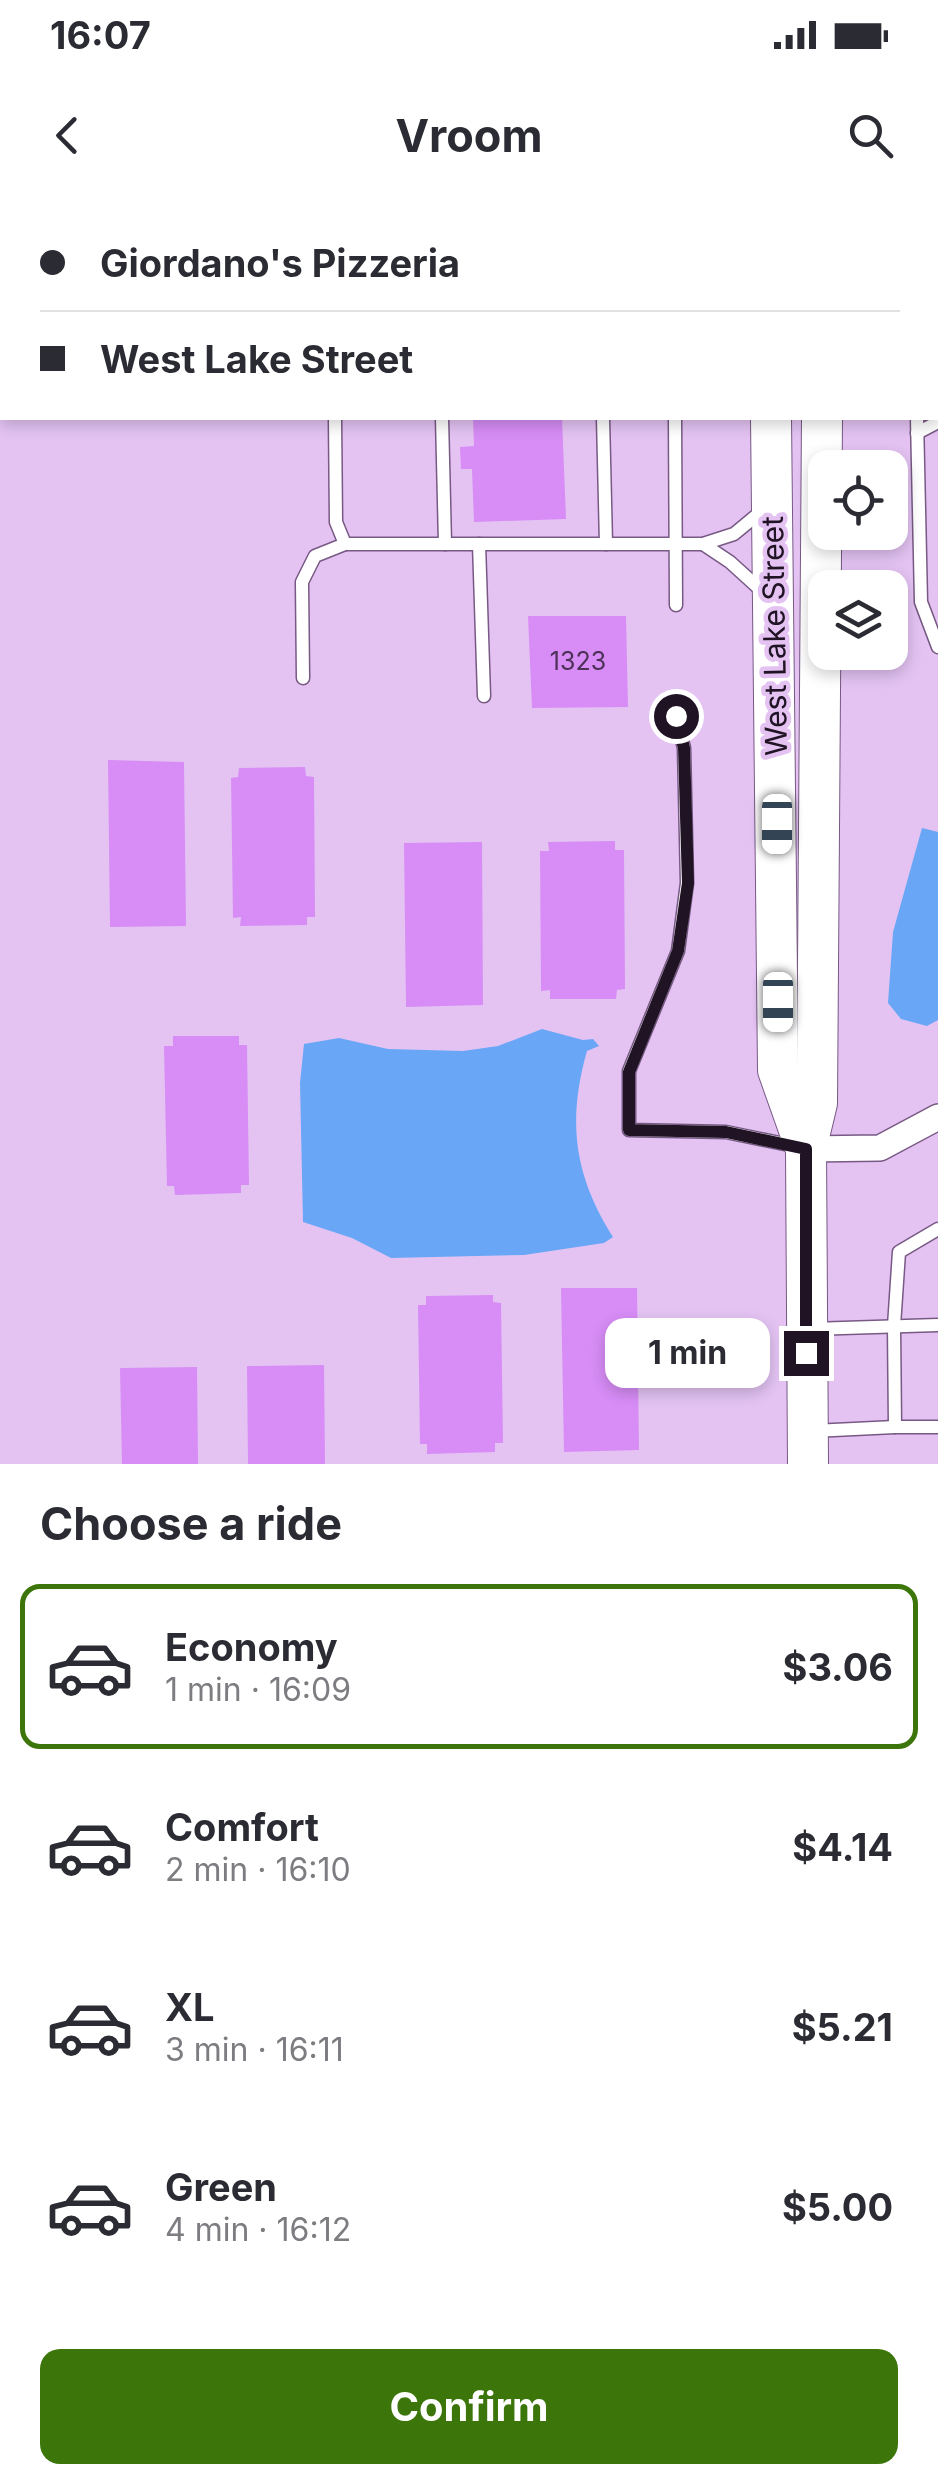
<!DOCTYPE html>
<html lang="en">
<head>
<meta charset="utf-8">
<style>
  :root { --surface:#fff; --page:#f7f7f7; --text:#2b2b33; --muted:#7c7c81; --line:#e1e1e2; --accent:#3c7509 }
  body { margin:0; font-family:Inter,sans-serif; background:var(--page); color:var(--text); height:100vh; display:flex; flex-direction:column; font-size:38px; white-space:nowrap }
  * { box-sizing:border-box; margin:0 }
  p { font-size:32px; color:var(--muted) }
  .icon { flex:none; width:55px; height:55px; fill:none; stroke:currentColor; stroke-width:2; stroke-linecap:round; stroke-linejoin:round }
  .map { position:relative; height:1264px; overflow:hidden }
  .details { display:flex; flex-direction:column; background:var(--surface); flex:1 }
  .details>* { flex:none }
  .top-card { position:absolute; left:0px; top:0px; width:940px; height:220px; box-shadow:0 5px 15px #0003; display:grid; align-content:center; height:220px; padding:0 40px; background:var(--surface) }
  .tools { position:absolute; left:808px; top:250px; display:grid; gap:20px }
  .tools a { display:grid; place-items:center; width:100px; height:100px; border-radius:20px; background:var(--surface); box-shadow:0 5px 15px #0003; font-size:50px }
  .end { position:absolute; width:45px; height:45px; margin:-22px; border:12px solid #1f1324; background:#fff; box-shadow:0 0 0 5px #fff }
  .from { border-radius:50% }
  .bubble { position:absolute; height:70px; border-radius:20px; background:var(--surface); box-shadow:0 5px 15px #0003; font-size:32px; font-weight:700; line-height:70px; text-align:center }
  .car { position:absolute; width:30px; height:60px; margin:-30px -15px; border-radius:12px; box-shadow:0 0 8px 2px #0007; background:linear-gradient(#fff 24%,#345 0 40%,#fff 0 76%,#345 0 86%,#fff 0) }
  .top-card b { display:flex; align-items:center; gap:35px; height:95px; font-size:38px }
  .top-card b+b { border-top:2px solid var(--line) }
  .top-card i { width:25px; height:25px; background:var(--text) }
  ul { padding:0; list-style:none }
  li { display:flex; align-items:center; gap:30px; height:165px; margin:0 20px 15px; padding:0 20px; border:5px solid transparent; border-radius:20px }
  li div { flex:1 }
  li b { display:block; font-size:38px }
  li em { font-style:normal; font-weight:700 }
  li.active { border-color:var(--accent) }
  li>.icon { width:90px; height:90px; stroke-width:1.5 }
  h2 { padding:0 40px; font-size:45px; line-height:120px }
  .action { display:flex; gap:20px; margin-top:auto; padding:20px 40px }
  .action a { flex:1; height:115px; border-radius:20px; background:var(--accent); color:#fff; font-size:40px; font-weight:700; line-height:115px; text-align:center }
  .status { display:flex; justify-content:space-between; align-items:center; height:70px; padding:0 50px; background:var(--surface); direction:ltr }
  .status svg { height:28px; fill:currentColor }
  header { display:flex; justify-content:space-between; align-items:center; height:130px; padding:0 40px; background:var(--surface); font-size:45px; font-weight:700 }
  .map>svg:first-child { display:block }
  .water { fill:#69a7f6 }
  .building { fill:#d78cf6 }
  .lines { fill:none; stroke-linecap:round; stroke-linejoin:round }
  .lane-casing { stroke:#775984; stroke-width:15 }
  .street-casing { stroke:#775984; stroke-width:28 }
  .secondary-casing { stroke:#775984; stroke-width:38 }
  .primary-casing { stroke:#775984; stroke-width:42 }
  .lane { stroke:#fff; stroke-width:12 }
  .street { stroke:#fff; stroke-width:25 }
  .secondary { stroke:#fff; stroke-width:35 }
  .primary { stroke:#fff; stroke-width:40 }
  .route { stroke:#1f1324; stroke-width:12 }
  .labels { text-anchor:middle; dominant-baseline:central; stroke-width:9; stroke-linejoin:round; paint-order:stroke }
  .number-label { font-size:25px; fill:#4d3158 }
  .street-label { font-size:30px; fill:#1f1324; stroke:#e4c3f3 }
</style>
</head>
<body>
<div class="status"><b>16:07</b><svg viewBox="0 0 49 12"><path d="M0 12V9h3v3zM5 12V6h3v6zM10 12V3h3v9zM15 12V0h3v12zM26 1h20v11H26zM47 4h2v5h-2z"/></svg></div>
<header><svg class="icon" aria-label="back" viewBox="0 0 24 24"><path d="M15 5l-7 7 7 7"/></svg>Vroom<svg class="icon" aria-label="search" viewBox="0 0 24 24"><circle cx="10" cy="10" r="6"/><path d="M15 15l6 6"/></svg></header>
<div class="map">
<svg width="938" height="1264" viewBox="0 0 938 1264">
  <rect width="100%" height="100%" fill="#e4c3f3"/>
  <!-- water -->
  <g class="water">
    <polygon points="922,628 938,632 938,820 927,826 901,819 888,803 893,732"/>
    <path d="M542,829L583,840L593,839L599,846L587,851C567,921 574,975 613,1037L604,1043L524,1055L391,1058L352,1038L303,1022L300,883L304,844L339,838L388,849L463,851L498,846Z"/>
  </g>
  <!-- building -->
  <g class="building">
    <polygon points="473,218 562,218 566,319 474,322 472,269 461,269 460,247 474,246"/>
    <polygon points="528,416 626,416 628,507 532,508"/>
    <polygon points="108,560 184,562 186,726 110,727"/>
    <polygon points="305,567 306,576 314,577 315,717 307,717 307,725 240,726 241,717 233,718 231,578 238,577 239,568"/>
    <polygon points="615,641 615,650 624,650 625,789 617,790 616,799 550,799 550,790 541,791 540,651 549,651 548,642"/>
    <polygon points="482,642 483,805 406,807 404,643"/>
    <polygon points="173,836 239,836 239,845 247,845 249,985 241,985 241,993 175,995 174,986 167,986 164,846 173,846"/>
    <polygon points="561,1088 637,1088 639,1250 564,1252"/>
    <polygon points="493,1095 493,1102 501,1103 503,1243 495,1243 495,1252 427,1254 427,1244 420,1244 418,1105 426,1105 426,1096"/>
    <polygon points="324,1165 325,1264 248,1264 247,1166"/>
    <polygon points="197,1167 198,1264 122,1264 120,1168"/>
  </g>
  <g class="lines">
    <defs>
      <g id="lane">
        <polyline points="333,0 333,2"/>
        <polyline points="400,0 400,2"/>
        <polyline points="662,0 663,2"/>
        <polyline points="499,2 499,0"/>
        <polyline points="918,2 918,0"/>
        <polyline points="335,218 336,322 345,344 703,344 734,334 763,310"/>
        <polyline points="442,218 445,344"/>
        <polyline points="603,218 606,344"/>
        <polyline points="675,218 676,405"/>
        <polyline points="917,218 921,402 938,447"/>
        <polyline points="917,233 938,222"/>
        <polyline points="479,344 484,496"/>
        <polyline points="703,344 730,362 763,392"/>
        <polyline points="303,478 302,382 315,356 345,344"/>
        <polyline points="676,516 684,548 687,683 678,751 629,871 629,930 726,932 799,947"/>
        <polyline points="938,1029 899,1052 894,1126 895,1227 938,1227"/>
        <polyline points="811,1129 938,1125"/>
        <polyline points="813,1231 895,1227"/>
      </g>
      <polyline id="street" points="806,949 880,948 938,917"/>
      <g id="secondary">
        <polyline points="42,2 47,0"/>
        <polyline points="0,22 2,21"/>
      </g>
      <g id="primary">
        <polyline points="768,0 768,2"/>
        <polyline points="823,2 823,0"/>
        <polyline points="771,218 778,870 806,949"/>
        <polyline points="808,1264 806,949 817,903 822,218"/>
      </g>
    </defs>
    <!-- lane casing -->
    <use href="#lane" class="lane-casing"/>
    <!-- street casing -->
    <use href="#street" class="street-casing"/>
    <!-- secondary casing -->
    <use href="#secondary" class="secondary-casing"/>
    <!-- primary casing -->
    <use href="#primary" class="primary-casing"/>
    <!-- lane -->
    <use href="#lane" class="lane"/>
    <!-- street -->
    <use href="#street" class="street"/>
    <!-- secondary -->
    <use href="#secondary" class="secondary"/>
    <!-- primary -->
    <use href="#primary" class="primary"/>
  </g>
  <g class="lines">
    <!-- route -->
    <polyline class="route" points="676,516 684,548 688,683 678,751 629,872 629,930 726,932 806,949 806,1153"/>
  </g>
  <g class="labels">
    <!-- number labels -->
    <g class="number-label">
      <text x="578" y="461">1323</text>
    </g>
    <!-- street labels -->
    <g class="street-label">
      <text transform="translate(774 436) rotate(-91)">West Lake Street</text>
    </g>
  </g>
</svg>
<div class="tools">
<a><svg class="icon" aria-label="locate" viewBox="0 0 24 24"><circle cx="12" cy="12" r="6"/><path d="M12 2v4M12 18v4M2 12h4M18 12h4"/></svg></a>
<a><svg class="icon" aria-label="layers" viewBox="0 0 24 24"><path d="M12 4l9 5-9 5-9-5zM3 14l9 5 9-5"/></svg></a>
</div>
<i class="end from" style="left:676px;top:516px"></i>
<i class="end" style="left:806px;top:1153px"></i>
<div class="bubble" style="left:605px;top:1118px;width:165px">1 min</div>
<i class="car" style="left:777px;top:624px;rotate:180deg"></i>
<i class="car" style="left:778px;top:802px;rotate:180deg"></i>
<div class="top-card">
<b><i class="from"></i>Giordano's Pizzeria</b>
<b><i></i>West Lake Street</b>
</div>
</div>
<section class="details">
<h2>Choose a ride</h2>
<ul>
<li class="active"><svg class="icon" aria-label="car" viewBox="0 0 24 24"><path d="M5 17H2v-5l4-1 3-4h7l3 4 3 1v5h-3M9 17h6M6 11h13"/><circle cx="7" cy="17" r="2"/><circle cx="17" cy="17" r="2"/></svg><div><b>Economy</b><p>1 min · 16:09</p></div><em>$3.06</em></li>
<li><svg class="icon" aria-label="car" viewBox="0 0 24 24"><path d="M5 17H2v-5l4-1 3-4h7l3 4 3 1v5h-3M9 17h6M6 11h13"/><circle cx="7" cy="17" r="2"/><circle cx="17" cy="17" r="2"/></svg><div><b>Comfort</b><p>2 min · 16:10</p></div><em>$4.14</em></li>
<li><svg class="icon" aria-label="car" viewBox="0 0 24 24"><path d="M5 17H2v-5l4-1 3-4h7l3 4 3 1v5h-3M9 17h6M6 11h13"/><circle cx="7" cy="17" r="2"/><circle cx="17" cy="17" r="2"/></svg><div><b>XL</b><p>3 min · 16:11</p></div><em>$5.21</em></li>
<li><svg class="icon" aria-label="car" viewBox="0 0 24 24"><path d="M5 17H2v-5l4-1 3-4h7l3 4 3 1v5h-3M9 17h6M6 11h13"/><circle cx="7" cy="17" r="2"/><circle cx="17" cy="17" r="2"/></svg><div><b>Green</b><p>4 min · 16:12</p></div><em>$5.00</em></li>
</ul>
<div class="action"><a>Confirm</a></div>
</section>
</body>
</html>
